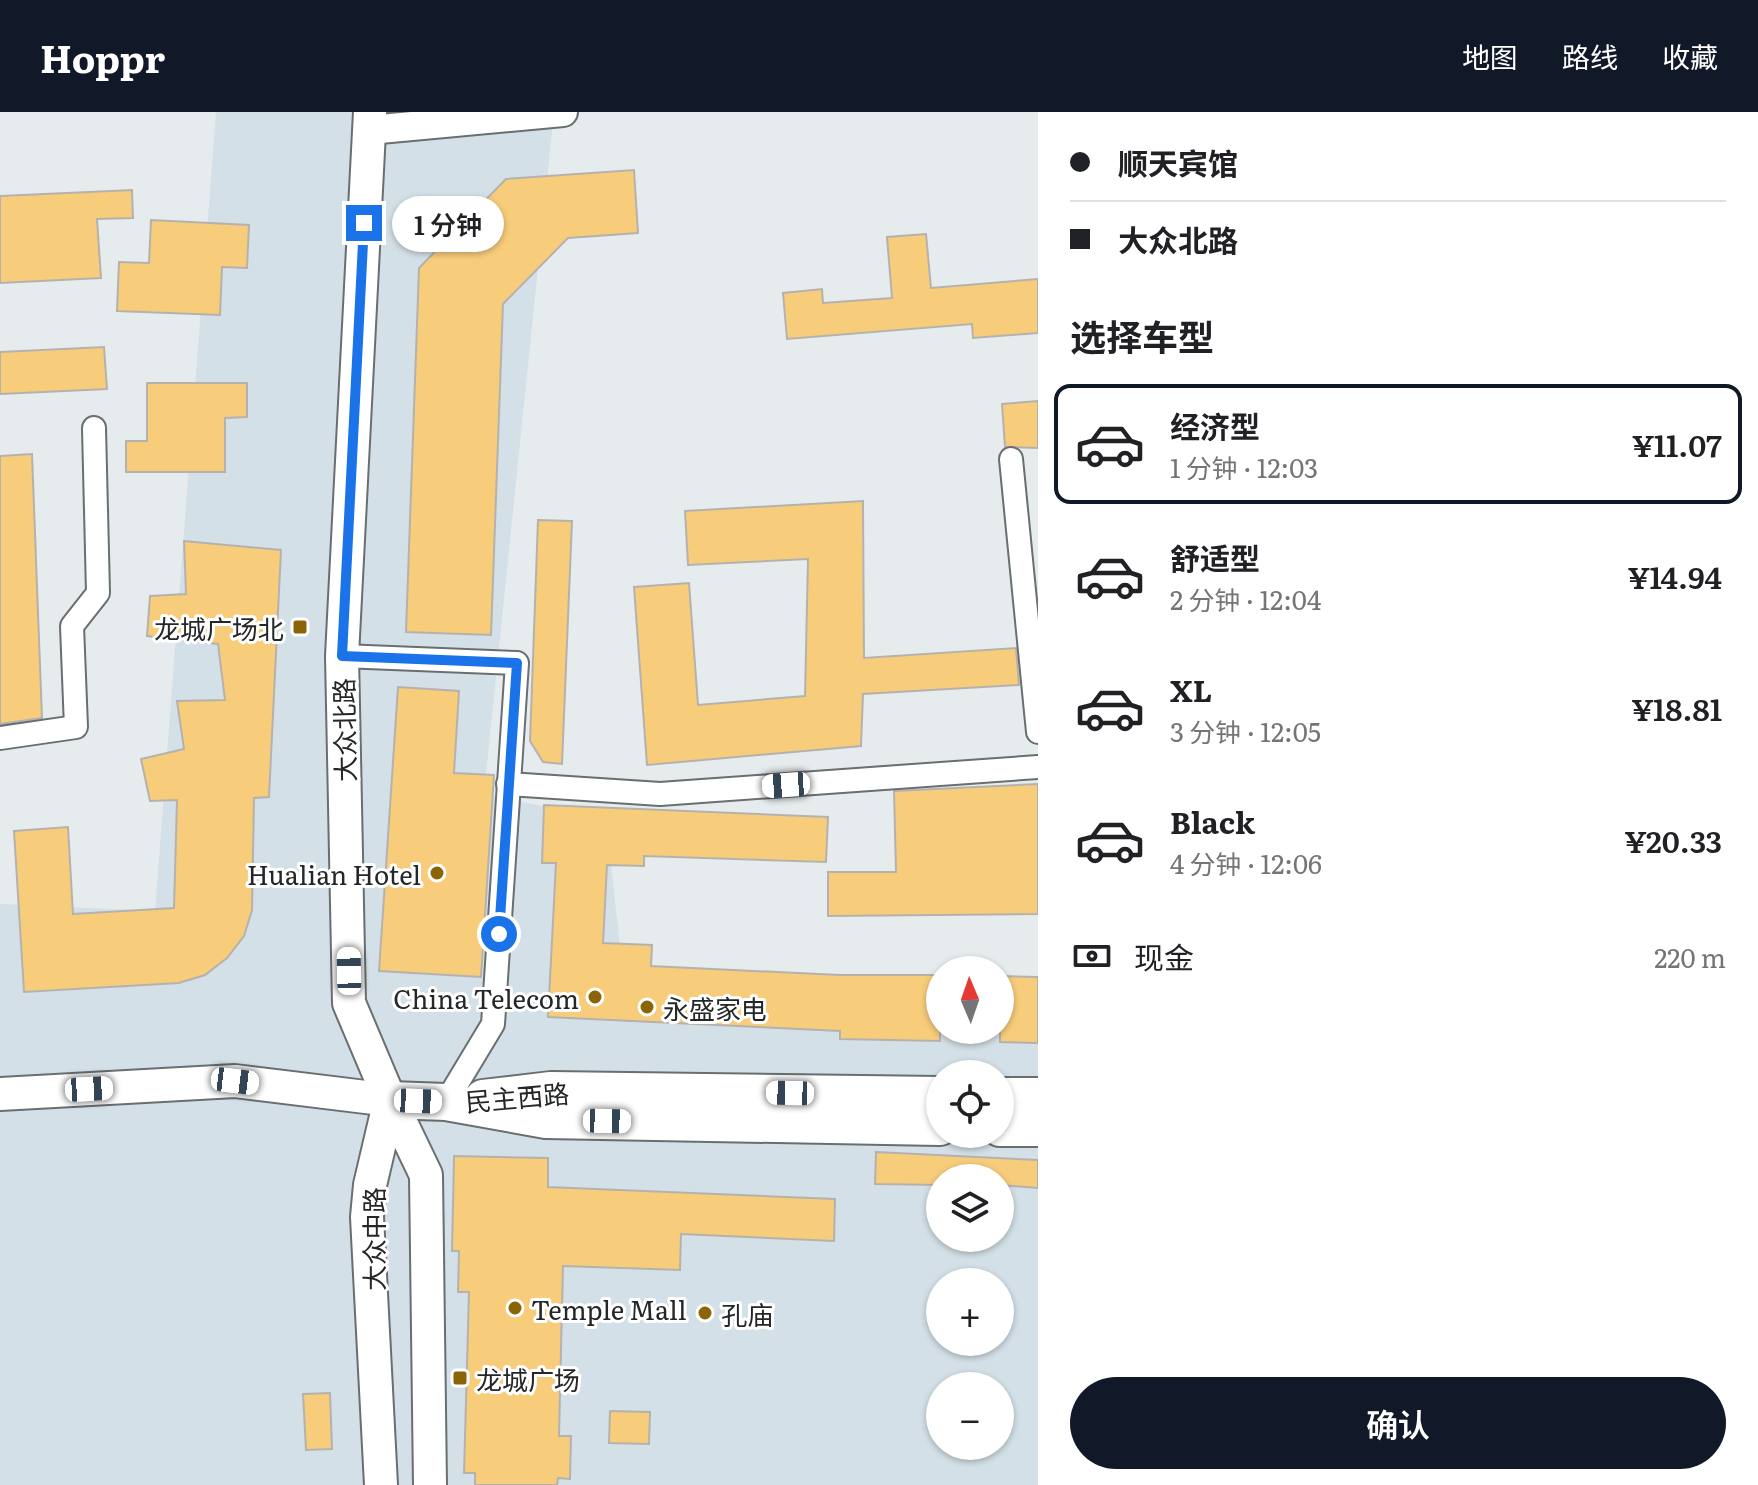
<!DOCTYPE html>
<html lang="zh">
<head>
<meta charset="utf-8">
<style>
  :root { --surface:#fff; --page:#f2f2f2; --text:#202124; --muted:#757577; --line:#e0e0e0; --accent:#111827 }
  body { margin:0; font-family:Literata,"Noto Sans SC",serif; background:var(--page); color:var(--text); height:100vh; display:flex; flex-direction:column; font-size:30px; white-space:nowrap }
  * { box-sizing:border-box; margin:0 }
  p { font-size:26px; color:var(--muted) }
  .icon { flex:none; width:44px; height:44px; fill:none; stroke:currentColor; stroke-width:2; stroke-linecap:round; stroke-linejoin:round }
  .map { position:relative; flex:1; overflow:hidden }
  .panel { display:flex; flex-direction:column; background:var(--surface); width:720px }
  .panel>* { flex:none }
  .top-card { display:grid; align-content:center; height:176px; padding:0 32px; background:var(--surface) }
  .needle { width:52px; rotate:358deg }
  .controls { position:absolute; left:926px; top:844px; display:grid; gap:16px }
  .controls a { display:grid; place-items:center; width:88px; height:88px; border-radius:50%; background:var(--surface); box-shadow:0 2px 6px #0004; font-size:40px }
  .end { position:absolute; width:36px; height:36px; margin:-18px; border:10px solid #1a73e8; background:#fff; box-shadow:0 0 0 4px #fff }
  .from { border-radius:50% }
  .bubble { position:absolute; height:56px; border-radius:28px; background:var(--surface); box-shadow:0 2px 6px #0004; font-size:26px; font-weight:600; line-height:56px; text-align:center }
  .car { position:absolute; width:24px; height:48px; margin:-24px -12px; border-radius:10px; box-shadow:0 0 6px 2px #0007; background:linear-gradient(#fff 24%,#345 0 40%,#fff 0 76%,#345 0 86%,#fff 0) }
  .top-card b { display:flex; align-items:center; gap:28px; height:76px; font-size:30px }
  .top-card b+b { border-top:2px solid var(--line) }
  .top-card i { width:20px; height:20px; background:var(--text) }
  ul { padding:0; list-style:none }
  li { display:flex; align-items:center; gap:24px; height:120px; margin:0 16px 12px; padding:0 16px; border:4px solid transparent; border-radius:16px }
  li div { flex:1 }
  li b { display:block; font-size:30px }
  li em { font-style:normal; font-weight:600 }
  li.on { border-color:var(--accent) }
  li>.icon { width:72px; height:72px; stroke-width:1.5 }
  h2 { padding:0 32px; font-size:36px; line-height:96px }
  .pay { display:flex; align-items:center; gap:20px; height:88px; padding:0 32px; font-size:30px }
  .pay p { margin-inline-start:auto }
  .button { display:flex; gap:16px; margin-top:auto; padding:16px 32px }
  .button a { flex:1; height:92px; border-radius:48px; background:var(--accent); color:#fff; font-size:32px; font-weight:600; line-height:92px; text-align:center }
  header { display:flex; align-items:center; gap:48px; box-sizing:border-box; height:112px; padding:0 40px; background:var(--accent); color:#fff }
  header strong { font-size:38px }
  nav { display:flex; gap:44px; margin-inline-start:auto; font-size:28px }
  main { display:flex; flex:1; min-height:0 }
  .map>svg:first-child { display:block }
  .built { fill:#d3e0e7; fill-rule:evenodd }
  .building { fill:#f7cc7b; stroke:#b5b2ae; stroke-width:2 }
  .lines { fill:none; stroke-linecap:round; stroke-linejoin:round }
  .minor-casing { stroke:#696e70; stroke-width:26 }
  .tertiary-casing { stroke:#696e70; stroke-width:32 }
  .secondary-casing { stroke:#696e70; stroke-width:36 }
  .primary-casing { stroke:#696e70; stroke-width:40 }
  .minor { stroke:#fff; stroke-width:22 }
  .tertiary { stroke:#fff; stroke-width:28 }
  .secondary { stroke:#fff; stroke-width:32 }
  .primary { stroke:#fff; stroke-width:36 }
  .route { stroke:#1a73e8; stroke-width:10 }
  .poi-dot { fill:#8b6505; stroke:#fff; stroke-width:3 }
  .labels { text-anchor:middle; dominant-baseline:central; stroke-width:6; stroke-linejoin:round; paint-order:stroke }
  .poi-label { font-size:26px; fill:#242627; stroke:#fff; text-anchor:start }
  .street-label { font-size:26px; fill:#242627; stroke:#fff }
</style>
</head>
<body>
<header>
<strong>Hoppr</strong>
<nav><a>地图</a><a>路线</a><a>收藏</a></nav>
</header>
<main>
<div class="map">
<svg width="1038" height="1373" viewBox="0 0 1038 1373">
  <rect width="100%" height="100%" fill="#e6ecee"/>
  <!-- built -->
  <path class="built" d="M216,0H554L484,682L606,707L624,870L940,918H1000L1038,877V1373H0V792L155,799ZM940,962H1000V1022H940ZM940,1066H1000V1126H940ZM940,1170H1000V1230H940ZM940,1274H1000V1334H940Z"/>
  <!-- building -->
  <g class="building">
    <polygon points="634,58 638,121 568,126 503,192 491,523 406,520 419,156 506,67"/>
    <polygon points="132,78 133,106 97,107 101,166 0,171 0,84"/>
    <polygon points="151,108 249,113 247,156 222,155 220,203 117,199 119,150 149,151"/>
    <polygon points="926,122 931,176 1038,167 1038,221 973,226 972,212 787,227 783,181 822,177 823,191 892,186 887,125"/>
    <polygon points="104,235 107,277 0,282 0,240"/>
    <polygon points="147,271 247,271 247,305 225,306 225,360 126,360 126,329 147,329"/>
    <polygon points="1038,289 1038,336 1005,335 1002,292"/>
    <polygon points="32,342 42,606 0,612 0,344"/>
    <polygon points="863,389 864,546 1016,536 1019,573 863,582 861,634 647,653 634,475 689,471 698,593 805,584 808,447 688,453 685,399"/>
    <polygon points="538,408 572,409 562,652 543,650 530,629"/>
    <polygon points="184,429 281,438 269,685 254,686 252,798 244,824 227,846 205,863 179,871 24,880 14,719 68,715 73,802 174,796 177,688 150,689 141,647 184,637 177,589 225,588 218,532 147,524 150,484 186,482"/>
    <polygon points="398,575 459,579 454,661 494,663 481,865 379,859"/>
    <polygon points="1038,672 1038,802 828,804 828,760 896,760 894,679"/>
    <polygon points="544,693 828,705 826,750 644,744 644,754 607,753 603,831 652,833 651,854 840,863 940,863 940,929 840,927 840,919 548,905 556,751 542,751"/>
    <polygon points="1000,864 1038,865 1038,931 1000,930"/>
    <polygon points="876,1040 1038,1048 1038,1076 1000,1073 1000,1066 940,1066 940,1073 875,1072"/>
    <polygon points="454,1044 548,1046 548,1075 835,1087 834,1129 681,1122 680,1158 563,1154 559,1324 571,1324 570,1367 558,1366 557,1373 475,1373 475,1361 464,1361 469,1180 458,1180 459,1139 452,1139"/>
    <polygon points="330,1281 332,1337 306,1338 303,1282"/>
    <polygon points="610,1299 650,1300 649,1332 609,1331"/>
  </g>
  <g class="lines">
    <defs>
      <g id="minor">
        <polyline points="1011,347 1038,620"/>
        <polyline points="342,544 517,551 493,912 446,990"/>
        <polyline points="0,626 76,615 72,514 98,481 94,316"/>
        <polyline points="508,672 660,682 1038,655"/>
      </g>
      <polyline id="tertiary" points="369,18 563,0"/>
      <g id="secondary">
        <polyline points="370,0 342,544 349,891 390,988 426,1063 430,1373"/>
        <polyline points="0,982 235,969 390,988"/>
        <polyline points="381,1373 367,1105 370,1073 390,988"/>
      </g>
      <g id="primary">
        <polyline points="1000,984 1038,984"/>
        <polyline points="483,986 551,978 940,983"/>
        <polyline points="390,988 446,990 546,1008 940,1015"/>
        <polyline points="1000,1016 1038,1016"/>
      </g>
    </defs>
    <!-- minor casing -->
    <use href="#minor" class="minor-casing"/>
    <!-- tertiary casing -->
    <use href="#tertiary" class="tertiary-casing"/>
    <!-- secondary casing -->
    <use href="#secondary" class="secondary-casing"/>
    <!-- primary casing -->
    <use href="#primary" class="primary-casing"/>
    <!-- minor -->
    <use href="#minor" class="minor"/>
    <!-- tertiary -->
    <use href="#tertiary" class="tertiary"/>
    <!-- secondary -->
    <use href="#secondary" class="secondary"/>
    <!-- primary -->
    <use href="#primary" class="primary"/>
  </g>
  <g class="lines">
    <!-- route -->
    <polyline class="route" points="364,111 342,544 517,551 499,822"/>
  </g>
  <!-- markers -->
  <g class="poi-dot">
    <rect x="292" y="507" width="16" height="16" rx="4"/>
    <circle cx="437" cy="761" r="8"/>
    <circle cx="595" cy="885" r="8"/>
    <circle cx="647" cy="895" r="8"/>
    <circle cx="515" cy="1196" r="8"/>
    <circle cx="705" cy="1201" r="8"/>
    <rect x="452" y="1258" width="16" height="16" rx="4"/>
  </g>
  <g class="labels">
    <!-- poi labels -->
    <g class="poi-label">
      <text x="284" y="515" text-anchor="end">龙城广场北</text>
      <text x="421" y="761" text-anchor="end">Hualian Hotel</text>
      <text x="579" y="885" text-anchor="end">China Telecom</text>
      <text x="663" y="895">永盛家电</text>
      <text x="531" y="1196">Temple Mall</text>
      <text x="721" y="1201">孔庙</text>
      <text x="476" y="1266">龙城广场</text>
    </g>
    <!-- street labels -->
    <g class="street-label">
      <text transform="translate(343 618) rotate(-91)">大众北路</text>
      <text transform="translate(517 984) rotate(-5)">民主西路</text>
      <text transform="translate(372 1127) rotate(-90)">大众中路</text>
    </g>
  </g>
</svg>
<div class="controls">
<a><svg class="needle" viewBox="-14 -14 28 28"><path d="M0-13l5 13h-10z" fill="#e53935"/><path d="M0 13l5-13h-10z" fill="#757577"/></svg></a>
<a><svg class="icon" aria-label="locate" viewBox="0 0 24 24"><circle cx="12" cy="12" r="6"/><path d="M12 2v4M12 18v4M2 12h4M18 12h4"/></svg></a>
<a><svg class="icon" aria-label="layers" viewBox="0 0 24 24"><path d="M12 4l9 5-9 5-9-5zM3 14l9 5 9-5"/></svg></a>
<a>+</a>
<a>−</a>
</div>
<i class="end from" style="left:499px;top:822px"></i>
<i class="end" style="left:364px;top:111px"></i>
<div class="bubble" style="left:392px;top:84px;width:112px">1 分钟</div>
<i class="car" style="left:786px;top:673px;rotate:266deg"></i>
<i class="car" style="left:349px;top:859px;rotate:359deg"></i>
<i class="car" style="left:235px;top:969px;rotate:97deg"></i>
<i class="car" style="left:89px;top:977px;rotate:87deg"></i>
<i class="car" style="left:790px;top:981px;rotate:271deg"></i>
<i class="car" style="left:418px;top:989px;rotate:92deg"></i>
<i class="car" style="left:607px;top:1009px;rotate:91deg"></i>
</div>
<section class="panel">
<div class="top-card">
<b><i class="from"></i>顺天宾馆</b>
<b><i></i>大众北路</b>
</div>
<h2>选择车型</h2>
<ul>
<li class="on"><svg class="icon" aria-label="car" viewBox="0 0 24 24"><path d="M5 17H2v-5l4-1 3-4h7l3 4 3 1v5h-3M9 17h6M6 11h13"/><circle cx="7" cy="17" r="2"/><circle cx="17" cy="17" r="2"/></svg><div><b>经济型</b><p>1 分钟 · 12:03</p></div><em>¥11.07</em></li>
<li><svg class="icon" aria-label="car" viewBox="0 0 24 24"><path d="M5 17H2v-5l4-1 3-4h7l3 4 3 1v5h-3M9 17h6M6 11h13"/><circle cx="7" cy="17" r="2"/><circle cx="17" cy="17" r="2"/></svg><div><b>舒适型</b><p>2 分钟 · 12:04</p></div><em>¥14.94</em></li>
<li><svg class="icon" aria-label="car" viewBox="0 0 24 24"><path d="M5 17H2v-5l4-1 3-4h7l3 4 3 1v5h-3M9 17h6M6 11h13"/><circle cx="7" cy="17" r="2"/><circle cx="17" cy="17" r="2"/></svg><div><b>XL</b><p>3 分钟 · 12:05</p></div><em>¥18.81</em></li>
<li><svg class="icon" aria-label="car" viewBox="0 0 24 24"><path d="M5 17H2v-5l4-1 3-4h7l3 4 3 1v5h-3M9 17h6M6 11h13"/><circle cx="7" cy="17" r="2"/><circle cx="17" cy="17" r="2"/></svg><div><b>Black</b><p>4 分钟 · 12:06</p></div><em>¥20.33</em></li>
</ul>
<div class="pay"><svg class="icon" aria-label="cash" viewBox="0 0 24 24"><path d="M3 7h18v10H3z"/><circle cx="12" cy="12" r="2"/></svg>现金<p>220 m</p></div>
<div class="button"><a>确认</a></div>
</section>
</main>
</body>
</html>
